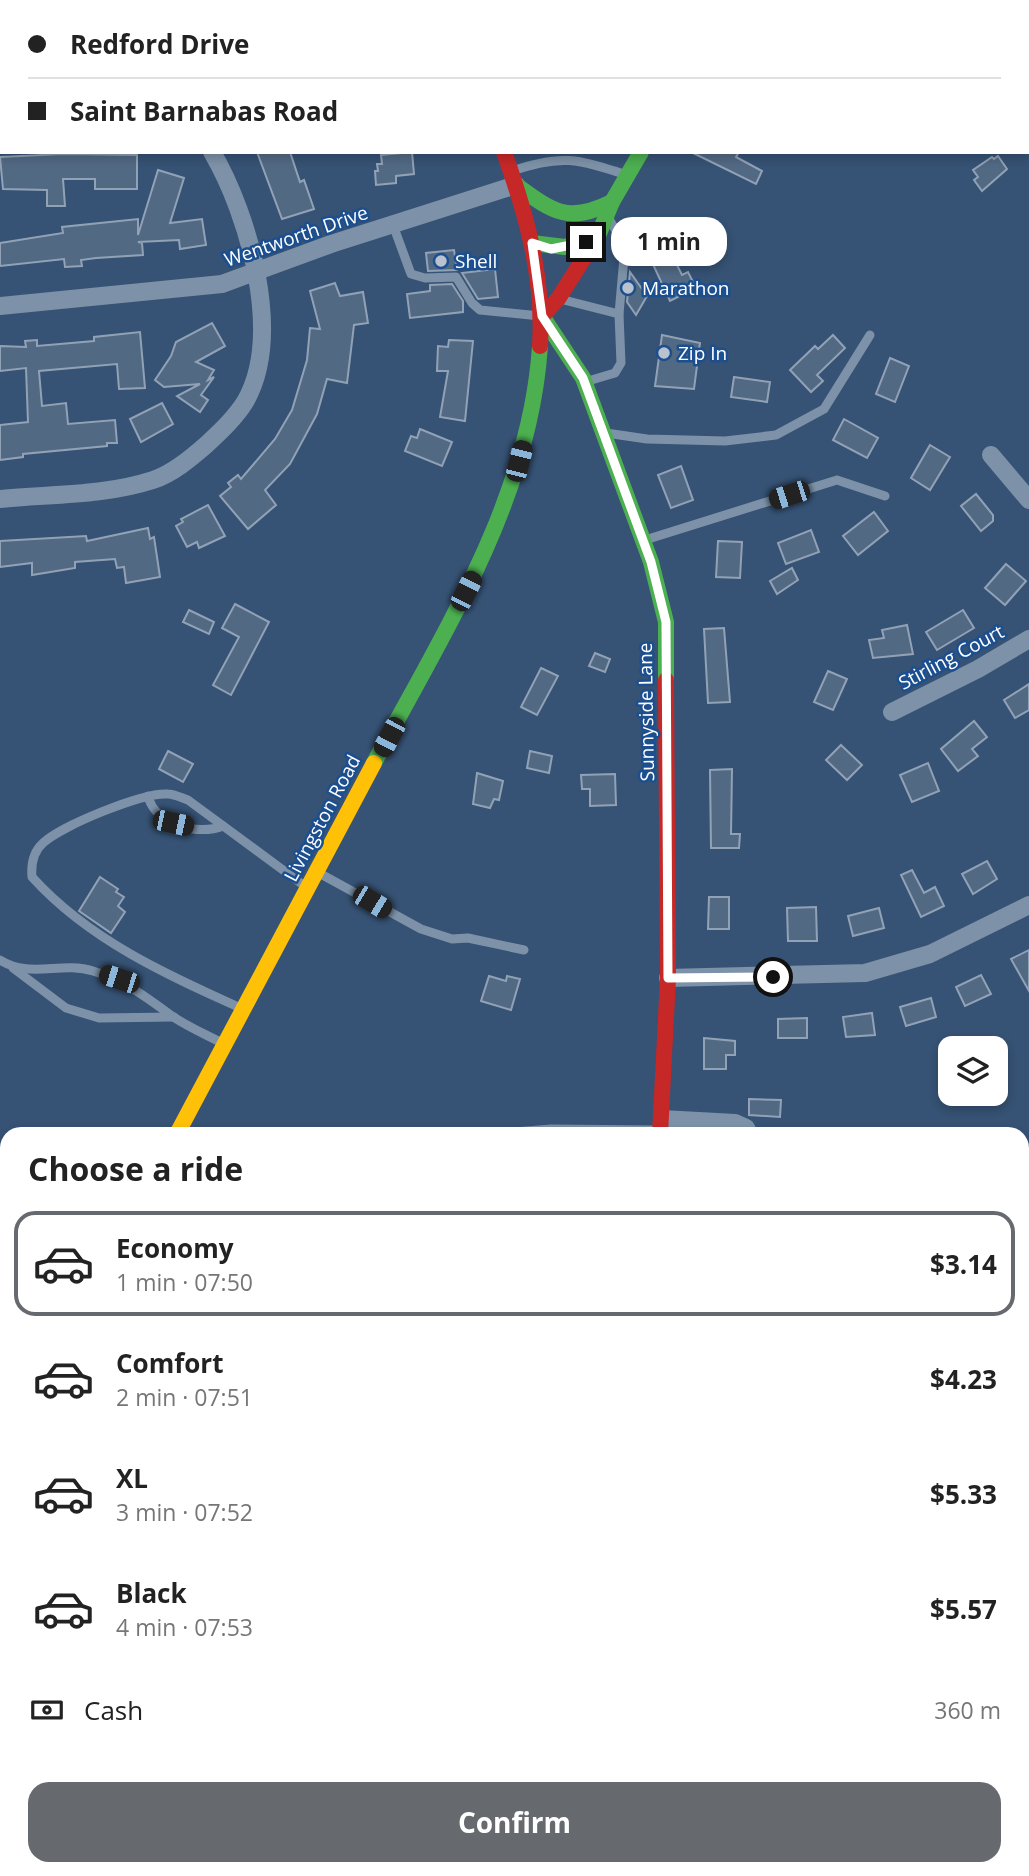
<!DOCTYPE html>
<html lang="en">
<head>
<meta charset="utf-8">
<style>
  :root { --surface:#fff; --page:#f2f2f2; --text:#222; --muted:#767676; --line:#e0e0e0; --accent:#666a6f }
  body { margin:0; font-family:"Open Sans",sans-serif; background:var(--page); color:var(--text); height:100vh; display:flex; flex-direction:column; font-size:26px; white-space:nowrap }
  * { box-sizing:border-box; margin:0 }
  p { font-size:23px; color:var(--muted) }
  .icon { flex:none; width:38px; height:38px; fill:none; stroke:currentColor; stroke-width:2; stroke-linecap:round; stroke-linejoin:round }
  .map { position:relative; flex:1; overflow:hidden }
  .drawer { position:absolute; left:0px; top:1127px; width:1029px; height:749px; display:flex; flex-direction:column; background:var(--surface); border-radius:21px 21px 0 0; box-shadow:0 4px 10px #0003 }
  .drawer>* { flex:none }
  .top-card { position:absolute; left:0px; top:0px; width:1029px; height:154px; box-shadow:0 4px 10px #0003; display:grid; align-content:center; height:154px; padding:0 28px; background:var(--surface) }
  .buttons { position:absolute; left:938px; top:1036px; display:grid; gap:14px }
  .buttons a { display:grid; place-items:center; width:70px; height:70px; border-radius:14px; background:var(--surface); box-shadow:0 4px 10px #0003; font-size:35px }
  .end { position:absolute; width:32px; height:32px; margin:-16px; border:9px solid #fff; background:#111; box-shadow:0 0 0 4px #111 }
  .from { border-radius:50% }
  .bubble { position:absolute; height:49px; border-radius:21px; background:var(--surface); box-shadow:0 4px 10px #0003; font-size:23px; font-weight:700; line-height:49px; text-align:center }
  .car { position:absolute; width:21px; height:42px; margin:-21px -10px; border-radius:9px; box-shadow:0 0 5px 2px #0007; background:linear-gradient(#222 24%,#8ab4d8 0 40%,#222 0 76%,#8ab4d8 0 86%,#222 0) }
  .top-card b { display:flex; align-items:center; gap:24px; height:66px; font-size:26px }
  .top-card b+b { border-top:2px solid var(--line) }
  .top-card i { width:18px; height:18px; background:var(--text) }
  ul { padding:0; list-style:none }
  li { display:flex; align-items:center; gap:21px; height:105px; margin:0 14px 10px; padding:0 14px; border:4px solid transparent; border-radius:21px }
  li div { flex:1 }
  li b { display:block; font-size:26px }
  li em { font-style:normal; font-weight:700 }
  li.selected { border-color:var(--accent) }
  li>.icon { width:63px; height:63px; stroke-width:1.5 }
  h2 { padding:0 28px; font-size:32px; line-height:84px }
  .pay { display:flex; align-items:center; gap:18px; height:77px; padding:0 28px; font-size:26px }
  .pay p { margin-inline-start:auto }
  .primary-button { display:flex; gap:14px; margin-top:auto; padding:14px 28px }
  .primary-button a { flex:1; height:80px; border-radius:21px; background:var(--accent); color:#fff; font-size:28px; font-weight:700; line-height:80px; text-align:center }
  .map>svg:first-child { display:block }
  .park { fill:url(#park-dots) }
  .building { fill:#526984; stroke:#92a2b6; stroke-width:2 }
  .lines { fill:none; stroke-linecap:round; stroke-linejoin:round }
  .lane { stroke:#7d92a8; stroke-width:9 }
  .street { stroke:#7d92a8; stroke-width:18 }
  .fast { stroke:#4caf50; stroke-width:16 }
  .slow { stroke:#ffc107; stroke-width:16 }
  .jam { stroke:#c62828; stroke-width:16 }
  .route { stroke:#fff; stroke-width:9 }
  .poi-dot { fill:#b9c2ce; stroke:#1b4f8f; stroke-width:2.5 }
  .labels { text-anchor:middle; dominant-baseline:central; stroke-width:5; stroke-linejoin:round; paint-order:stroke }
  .street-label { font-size:19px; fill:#fff; stroke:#1b4f8f }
  .poi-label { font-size:19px; fill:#fff; stroke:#1b4f8f; text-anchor:start }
</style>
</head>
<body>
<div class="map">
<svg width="1029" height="1876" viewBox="0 0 1029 1876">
  <defs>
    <pattern id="park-dots" width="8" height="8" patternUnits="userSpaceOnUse" patternTransform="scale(1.75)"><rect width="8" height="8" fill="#2f66a5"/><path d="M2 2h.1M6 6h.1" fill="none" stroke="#4e7db2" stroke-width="1.8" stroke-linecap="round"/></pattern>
  </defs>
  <rect width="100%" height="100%" fill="#365274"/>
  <!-- park -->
  <g class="park">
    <polygon points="1029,1295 1029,1387 1022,1343 1022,1299"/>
    <polygon points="1029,1763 1029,1876 739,1876 737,1869 1022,1869 1022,1768"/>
    <polygon points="178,1869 279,1869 301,1876 178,1876"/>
  </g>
  <!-- building -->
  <g class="building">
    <polygon points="257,152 290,152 300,182 304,180 314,209 282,219"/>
    <polygon points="412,152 414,174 396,176 396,183 376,185 375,171 378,171 377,164 382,164 381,155"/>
    <polygon points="691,152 739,152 736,157 762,171 756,184"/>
    <polygon points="63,154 137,155 137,189 95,189 95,179 63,179 65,206 47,206 47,190 3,189 0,157"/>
    <polygon points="998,156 1007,169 982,191 974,180 978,177 973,170 992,157 994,159"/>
    <polygon points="158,170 184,178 170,223 202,219 206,245 180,249 179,240 138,242 142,243 143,255 96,258 81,260 82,266 65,267 64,259 0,266 0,243 63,233 62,227 138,219 138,235"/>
    <polygon points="669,249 682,275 688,272 694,284 687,287 690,291 670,301 650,258"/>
    <polygon points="454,250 457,270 428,271 426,253"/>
    <polygon points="495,269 498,297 478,299 462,273"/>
    <polygon points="630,272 647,296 636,315 627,302"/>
    <polygon points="335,283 340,296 363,292 368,323 354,325 347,383 327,379 317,414 290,464 265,490 276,505 248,529 220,496 231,487 228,483 238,475 241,479 275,439 292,410 307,360 310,328 320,329 310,291"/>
    <polygon points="452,284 463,301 463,312 410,318 407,294 430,291 430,285"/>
    <polygon points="212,323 225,346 196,362 214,370 208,380 214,377 201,395 208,400 200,412 177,396 200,384 164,387 155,380 171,356 176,342"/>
    <polygon points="140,332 145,388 119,389 117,364 39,371 42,406 66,403 68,424 115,420 117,443 107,443 107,446 23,454 23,457 0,460 0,425 28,422 26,368 0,371 0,346 26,347 25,341 37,340 37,346 94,341 94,337"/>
    <polygon points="662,335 700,343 694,389 655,386"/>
    <polygon points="833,335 845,348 817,375 823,381 811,392 790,370 815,346 818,349"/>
    <polygon points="449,340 473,341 465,421 440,417 448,371 437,371 438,346 448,347"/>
    <polygon points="890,358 909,366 895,402 876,394"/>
    <polygon points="734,377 770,382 767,402 731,397"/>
    <polygon points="162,403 173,424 141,442 130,419"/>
    <polygon points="844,419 878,438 867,458 833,440"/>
    <polygon points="420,429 452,442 442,466 405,451 411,436 417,438"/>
    <polygon points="930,445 950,457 930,490 911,478"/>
    <polygon points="681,466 693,500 671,508 658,475"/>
    <polygon points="976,494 993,515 993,521 981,531 961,506"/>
    <polygon points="208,505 225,536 199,548 197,542 187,547 176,526 183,522 181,519"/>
    <polygon points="874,512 888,531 858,555 843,536"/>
    <polygon points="148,528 150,539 154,537 160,577 126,583 124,567 117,568 115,559 75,562 75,568 32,575 32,563 0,567 0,541 86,536 87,541"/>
    <polygon points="811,530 819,552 786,564 778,543"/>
    <polygon points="718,541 742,542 740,578 716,577"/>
    <polygon points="1006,564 1026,581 1005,605 985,588"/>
    <polygon points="792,568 798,580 777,594 770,581"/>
    <polygon points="235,604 269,622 231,695 213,685 239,637 222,628"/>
    <polygon points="189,610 214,622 209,634 183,622"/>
    <polygon points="963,610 974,628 937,650 926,632"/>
    <polygon points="907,625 913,654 873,658 869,640 884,638 882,630"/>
    <polygon points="724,628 730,702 708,703 704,629"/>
    <polygon points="595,653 610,659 605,672 589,666"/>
    <polygon points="541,668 558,676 537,715 521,707"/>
    <polygon points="828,671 847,679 833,710 814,702"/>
    <polygon points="1029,684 1029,710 1015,718 1004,700"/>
    <polygon points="974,721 987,737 972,749 978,756 958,771 941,749"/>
    <polygon points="841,745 862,765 847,780 826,760"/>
    <polygon points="168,751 193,764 183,782 159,769"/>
    <polygon points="530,751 552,756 549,773 527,768"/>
    <polygon points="928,763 939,791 912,802 900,775"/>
    <polygon points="732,769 731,834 740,834 739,848 711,848 710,770"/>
    <polygon points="477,773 503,781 499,800 494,799 490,808 473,804"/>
    <polygon points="615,774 616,805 590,806 590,789 582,789 581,775"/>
    <polygon points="987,861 997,879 973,894 962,874"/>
    <polygon points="912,870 924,893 935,887 944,906 921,917 901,875"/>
    <polygon points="100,877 118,889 116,892 124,897 118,906 125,912 111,933 79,911"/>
    <polygon points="709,897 729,897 729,929 708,929"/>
    <polygon points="816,907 817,941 788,941 787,908"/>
    <polygon points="879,908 884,928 853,936 848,916"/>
    <polygon points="1029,950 1029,991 1011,959"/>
    <polygon points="981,975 991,994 965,1006 956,987"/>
    <polygon points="489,976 506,981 507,976 520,979 511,1010 481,1001"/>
    <polygon points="931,998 936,1017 906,1026 900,1007"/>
    <polygon points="872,1013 875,1035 846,1037 843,1017"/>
    <polygon points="807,1018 807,1038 778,1038 778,1019"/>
    <polygon points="704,1038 735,1041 735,1055 726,1055 726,1069 704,1069"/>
    <polygon points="749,1099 781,1100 780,1117 749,1115"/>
  </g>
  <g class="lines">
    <!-- lane -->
    <g class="lane">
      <polyline points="578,0 579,2"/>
      <polyline points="496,2 499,0"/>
      <path d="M512,171C562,154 577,159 627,175"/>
      <polyline points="609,219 625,246 619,314"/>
      <polyline points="393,225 411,274 425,278 456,277 472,303 480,310 540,316"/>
      <polyline points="560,299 619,314 621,363 615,373 588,381"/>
      <polyline points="606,433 647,439 725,441 776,435 824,409 870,335"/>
      <polyline points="645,540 837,480 885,496"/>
      <path d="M148,796C155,825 198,836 223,826"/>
      <polyline points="319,873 421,929 452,939 468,938 524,950"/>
      <path d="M0,960C30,979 61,961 93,971C124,980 146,997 172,1016C188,1027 207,1035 224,1044"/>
      <polyline points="13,968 66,1008 99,1018 174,1017"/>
      <path d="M243,1009C167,975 89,940 32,877C31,865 33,852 43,843C61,826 143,792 168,794C174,794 182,798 188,800L306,887"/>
      <polyline points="488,1134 551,1129 657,1130"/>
    </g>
    <!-- street -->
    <g class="street">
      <polyline points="0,117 2,117"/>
      <polyline points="0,306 222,284 331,244 516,185"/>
      <polyline points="991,455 1029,500"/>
      <path d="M0,499C50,494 104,496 153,480C172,474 191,458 206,445C220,432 235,418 245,402C284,335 248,213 212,152"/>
      <polyline points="892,712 978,669 1029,639"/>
      <polyline points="668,978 865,973 930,954 1029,905"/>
      <polyline points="662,1119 735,1123 746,1128 749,1134"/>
      <polyline points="0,1370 7,1375"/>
      <polyline points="775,1869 777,1876"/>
      <polyline points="376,1876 379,1869"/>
      <polyline points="492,1876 494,1869"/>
    </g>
    <!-- fast -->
    <g class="fast">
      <polyline points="724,2 725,0"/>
      <path d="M516,185C553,212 568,224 612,202"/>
      <polyline points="532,243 565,247 598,236 612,202 641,152"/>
      <polyline points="542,316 583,378 651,562 666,622 666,680"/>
      <path d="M374,763C444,631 530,499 540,346"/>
      <polyline points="0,1454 7,1443"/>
    </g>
    <!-- slow -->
    <g class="slow">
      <polyline points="440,0 440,2"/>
      <polyline points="1027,40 1029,42"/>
      <polyline points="177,1134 374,763"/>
    </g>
    <!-- jam -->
    <g class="jam">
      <polyline points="995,0 997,2"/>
      <path d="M504,152C527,216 544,278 540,346"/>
      <polyline points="542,316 558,299 598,236"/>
      <polyline points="660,1134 668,978 666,680"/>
    </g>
  </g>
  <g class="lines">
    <!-- route -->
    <polyline class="route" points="586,242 551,249 532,243 542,316 583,378 651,562 666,622 668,978 773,977"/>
  </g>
  <!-- markers -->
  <g class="poi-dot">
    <circle cx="441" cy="261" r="7"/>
    <circle cx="628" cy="288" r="7"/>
    <circle cx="664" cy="353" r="7"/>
  </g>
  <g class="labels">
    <!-- street labels -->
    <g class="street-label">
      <text transform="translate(296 236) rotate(-19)">Wentworth Drive</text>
      <text transform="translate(951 657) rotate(-28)">Stirling Court</text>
      <text transform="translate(646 712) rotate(-91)">Sunnyside Lane</text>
      <text transform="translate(322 818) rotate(-62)">Livingston Road</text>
    </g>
    <!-- poi labels -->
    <g class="poi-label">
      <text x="455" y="261">Shell</text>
      <text x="642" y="288">Marathon</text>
      <text x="678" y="353">Zip In</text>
    </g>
  </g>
</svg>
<div class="buttons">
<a><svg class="icon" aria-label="layers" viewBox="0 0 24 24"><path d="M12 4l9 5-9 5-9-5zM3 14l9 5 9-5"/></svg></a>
</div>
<i class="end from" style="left:773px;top:977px"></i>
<i class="end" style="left:586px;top:242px"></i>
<div class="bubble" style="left:611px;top:217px;width:116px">1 min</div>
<i class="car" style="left:519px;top:461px;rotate:14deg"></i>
<i class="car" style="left:789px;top:495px;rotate:252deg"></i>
<i class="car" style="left:466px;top:591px;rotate:27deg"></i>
<i class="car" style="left:389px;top:737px;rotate:208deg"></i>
<i class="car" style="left:173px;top:823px;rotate:102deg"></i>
<i class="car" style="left:372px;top:902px;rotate:121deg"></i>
<i class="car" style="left:119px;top:979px;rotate:288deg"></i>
<div class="top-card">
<b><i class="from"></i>Redford Drive</b>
<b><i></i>Saint Barnabas Road</b>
</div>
<section class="drawer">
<h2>Choose a ride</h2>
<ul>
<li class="selected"><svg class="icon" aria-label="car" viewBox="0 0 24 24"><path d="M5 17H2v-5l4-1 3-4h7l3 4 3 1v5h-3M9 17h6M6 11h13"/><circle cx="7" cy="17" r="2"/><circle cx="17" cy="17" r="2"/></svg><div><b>Economy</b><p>1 min · 07:50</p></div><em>$3.14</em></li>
<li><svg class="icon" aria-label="car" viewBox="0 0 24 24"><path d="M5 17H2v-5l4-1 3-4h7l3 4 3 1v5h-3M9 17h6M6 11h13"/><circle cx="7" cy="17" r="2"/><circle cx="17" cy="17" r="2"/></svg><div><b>Comfort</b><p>2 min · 07:51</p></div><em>$4.23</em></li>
<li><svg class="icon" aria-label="car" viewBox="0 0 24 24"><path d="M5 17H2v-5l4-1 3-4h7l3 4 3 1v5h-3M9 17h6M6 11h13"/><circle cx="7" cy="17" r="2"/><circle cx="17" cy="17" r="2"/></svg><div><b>XL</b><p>3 min · 07:52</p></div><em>$5.33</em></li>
<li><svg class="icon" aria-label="car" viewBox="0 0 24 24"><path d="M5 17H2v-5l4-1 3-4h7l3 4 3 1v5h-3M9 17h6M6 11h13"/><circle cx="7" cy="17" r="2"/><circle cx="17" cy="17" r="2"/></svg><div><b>Black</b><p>4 min · 07:53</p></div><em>$5.57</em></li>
</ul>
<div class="pay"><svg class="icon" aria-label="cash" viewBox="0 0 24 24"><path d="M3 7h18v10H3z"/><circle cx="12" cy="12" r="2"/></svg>Cash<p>360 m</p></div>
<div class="primary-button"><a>Confirm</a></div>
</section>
</div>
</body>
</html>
